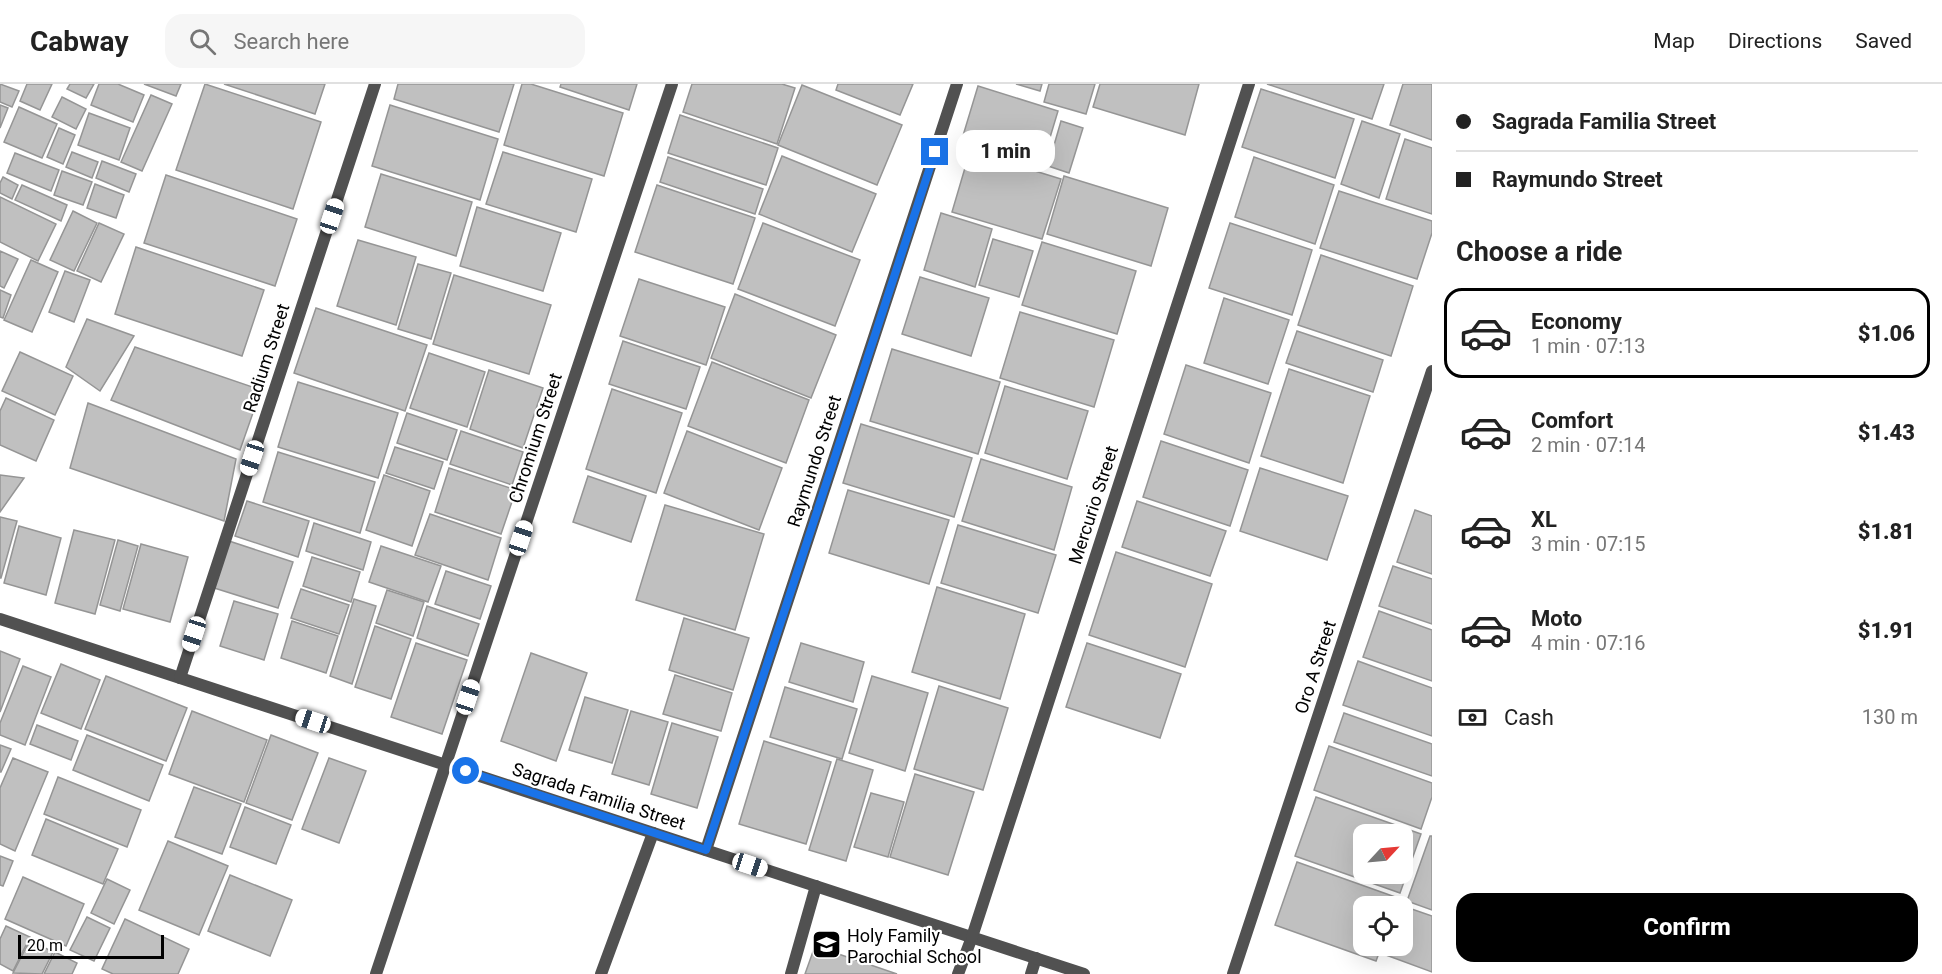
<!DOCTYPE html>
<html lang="en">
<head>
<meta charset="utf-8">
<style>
  :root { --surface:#fff; --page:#f6f6f6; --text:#222; --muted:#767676; --line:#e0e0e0; --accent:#000 }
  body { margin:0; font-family:Roboto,sans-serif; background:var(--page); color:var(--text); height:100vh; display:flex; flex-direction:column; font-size:22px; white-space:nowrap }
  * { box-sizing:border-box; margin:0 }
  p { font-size:20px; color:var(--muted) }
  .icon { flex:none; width:33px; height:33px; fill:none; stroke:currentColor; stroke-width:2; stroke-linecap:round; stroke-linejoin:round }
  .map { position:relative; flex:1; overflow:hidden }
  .drawer { display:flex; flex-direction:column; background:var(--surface); width:510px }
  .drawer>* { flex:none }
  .hud { display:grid; align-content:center; height:132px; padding:0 24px; background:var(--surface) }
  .needle { width:39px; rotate:64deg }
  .tools { position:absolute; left:1353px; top:740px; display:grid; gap:12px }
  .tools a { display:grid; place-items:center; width:60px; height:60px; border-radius:12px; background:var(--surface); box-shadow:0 6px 24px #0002; font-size:30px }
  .scale { position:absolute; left:18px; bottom:15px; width:146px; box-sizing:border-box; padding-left:6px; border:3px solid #000; border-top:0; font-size:16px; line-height:21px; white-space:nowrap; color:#000; -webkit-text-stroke:4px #fff; paint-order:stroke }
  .end { position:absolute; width:27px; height:27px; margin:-14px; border:8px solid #1a73e8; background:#fff; box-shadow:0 0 0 3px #fff }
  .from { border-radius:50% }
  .bubble { position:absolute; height:42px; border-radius:18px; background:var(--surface); box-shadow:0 6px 24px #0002; font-size:20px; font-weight:800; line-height:42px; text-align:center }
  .car { position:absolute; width:18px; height:36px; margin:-18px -9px; border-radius:8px; box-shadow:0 0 4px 2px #0007; background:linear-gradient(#fff 24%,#345 0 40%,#fff 0 76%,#345 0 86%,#fff 0) }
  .hud b { display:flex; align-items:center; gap:21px; height:57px; font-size:22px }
  .hud b+b { border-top:2px solid var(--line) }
  .hud i { width:15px; height:15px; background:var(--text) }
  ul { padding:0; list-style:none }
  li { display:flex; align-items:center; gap:18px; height:90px; margin:0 12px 9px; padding:0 12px; border:3px solid transparent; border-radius:18px }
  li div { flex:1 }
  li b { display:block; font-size:22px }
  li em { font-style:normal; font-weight:800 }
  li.active { border-color:var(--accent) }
  li>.icon { width:54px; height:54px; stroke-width:1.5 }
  h2 { padding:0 24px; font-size:27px; line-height:72px }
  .pay { display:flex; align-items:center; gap:15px; height:66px; padding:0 24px; font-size:22px }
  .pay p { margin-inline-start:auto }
  .primary-button { display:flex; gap:12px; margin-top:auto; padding:12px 24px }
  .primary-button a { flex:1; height:69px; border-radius:18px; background:var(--accent); color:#fff; font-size:24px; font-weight:800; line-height:69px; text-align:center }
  header { display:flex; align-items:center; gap:36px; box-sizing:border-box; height:84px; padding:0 30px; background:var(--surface); border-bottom:2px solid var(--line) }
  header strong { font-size:28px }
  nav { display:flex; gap:33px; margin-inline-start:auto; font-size:21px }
  .search { width:420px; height:54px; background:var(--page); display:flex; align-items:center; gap:15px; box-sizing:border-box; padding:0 21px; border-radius:18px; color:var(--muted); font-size:22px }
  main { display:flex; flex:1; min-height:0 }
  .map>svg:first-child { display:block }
  .building { fill:#c0c0c0; stroke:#959595; stroke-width:1.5; fill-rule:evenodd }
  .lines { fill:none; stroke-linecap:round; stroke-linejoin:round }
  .service { stroke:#515151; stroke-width:12 }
  .minor { stroke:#515151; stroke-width:12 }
  .route { stroke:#1a73e8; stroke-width:8 }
  .labels { text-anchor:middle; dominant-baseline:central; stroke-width:4.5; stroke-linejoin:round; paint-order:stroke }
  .street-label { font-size:18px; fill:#000; stroke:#fff }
  .poi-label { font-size:18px; fill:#000; stroke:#fff; text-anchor:start }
</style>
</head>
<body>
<header>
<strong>Cabway</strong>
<div class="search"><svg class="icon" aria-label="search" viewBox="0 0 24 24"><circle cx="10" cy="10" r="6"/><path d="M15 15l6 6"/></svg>Search here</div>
<nav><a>Map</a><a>Directions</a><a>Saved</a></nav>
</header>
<main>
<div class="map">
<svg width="1432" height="890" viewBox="0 0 1432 890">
  <rect width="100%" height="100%" fill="#fff"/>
  <!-- building -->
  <g class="building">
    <polygon points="0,0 19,7 12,23 0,18"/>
    <polygon points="27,0 52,0 40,26 20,17"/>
    <polygon points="70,0 94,0 86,14 67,5"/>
    <polygon points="99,0 118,0 144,11 133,38 91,21"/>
    <polygon points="144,0 181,0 176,12"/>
    <polygon points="205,0 321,38 293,125 176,86"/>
    <polygon points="224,0 325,0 315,30"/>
    <polygon points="398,0 514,0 499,48 394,15"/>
    <polygon points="522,0 531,0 623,29 604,92 504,61"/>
    <polygon points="561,0 637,0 629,26 560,3"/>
    <polygon points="692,0 782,0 795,4 777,60 683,28"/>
    <polygon points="838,0 913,0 900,31 836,6"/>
    <polygon points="1016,0 1042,0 1040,7"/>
    <polygon points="1049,0 1095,0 1086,30 1044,18"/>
    <polygon points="1100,0 1199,0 1185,51 1093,23"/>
    <polygon points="1267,0 1384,0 1372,35"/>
    <polygon points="1403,0 1432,0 1432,56 1390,41"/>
    <polygon points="802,1 902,41 877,101 778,61"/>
    <polygon points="978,2 1058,27 1042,80 962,55"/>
    <polygon points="1261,5 1354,35 1335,94 1242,63"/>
    <polygon points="151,11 172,20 142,87 121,78"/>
    <polygon points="62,13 86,25 76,45 52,33"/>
    <polygon points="0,21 8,24 0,44"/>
    <polygon points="390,21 498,55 480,116 372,82"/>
    <polygon points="19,23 57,40 42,74 4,58"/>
    <polygon points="89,29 130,44 119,76 78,61"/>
    <polygon points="680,31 778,64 766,101 668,69"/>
    <polygon points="1061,37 1083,44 1069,89 1048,82"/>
    <polygon points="1362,37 1400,50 1379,114 1341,100"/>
    <polygon points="59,44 75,51 63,80 47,73"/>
    <polygon points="1405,55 1432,64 1432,130 1386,115"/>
    <polygon points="970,67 1061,95 1042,155 952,128"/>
    <polygon points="72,68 98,78 92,94 66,83"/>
    <polygon points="503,68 592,95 576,148 486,120"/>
    <polygon points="15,69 59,86 51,107 7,89"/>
    <polygon points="782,72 876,110 852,168 759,130"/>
    <polygon points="668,73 763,105 755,130 660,98"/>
    <polygon points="1254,73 1334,101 1315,160 1235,133"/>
    <polygon points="102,77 136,90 129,108 96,94"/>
    <polygon points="62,87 92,98 83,121 54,111"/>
    <polygon points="381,90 472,118 456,172 365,143"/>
    <polygon points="166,91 297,135 275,202 144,159"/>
    <polygon points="1064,92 1168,124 1151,182 1047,150"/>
    <polygon points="3,93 18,101 12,115 0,109 0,99"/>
    <polygon points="95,100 124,111 116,134 87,124"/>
    <polygon points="22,101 67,121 61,137 15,116"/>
    <polygon points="657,101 755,134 733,200 635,168"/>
    <polygon points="1339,107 1432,137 1432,149 1417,195 1320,164"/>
    <polygon points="0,113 56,140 38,177 0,158"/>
    <polygon points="477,123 561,149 543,207 460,182"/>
    <polygon points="73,127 97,139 74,187 50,176"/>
    <polygon points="941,129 992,145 975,203 924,186"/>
    <polygon points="99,139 124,150 101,198 77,187"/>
    <polygon points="763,139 860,176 835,242 738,205"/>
    <polygon points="1230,139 1312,166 1292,231 1209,204"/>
    <polygon points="993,155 1033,167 1019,213 979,201"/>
    <polygon points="358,156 416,173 396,241 337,222"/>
    <polygon points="1042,158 1136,187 1117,250 1022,221"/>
    <polygon points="136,163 264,206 242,272 115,230"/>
    <polygon points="0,167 18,175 4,204 0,202"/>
    <polygon points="1321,171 1413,202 1391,272 1298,241"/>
    <polygon points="31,176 58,188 32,248 4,236"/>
    <polygon points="418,180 451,189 431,255 398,245"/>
    <polygon points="65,187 90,196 74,238 49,228"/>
    <polygon points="454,191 551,221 529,290 433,260"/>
    <polygon points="920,193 989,214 971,272 902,250"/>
    <polygon points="639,195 725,223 706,281 620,252"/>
    <polygon points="0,206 11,211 3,234 0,233"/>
    <polygon points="735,210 836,251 811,314 711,274"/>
    <polygon points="1224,214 1289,236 1268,300 1204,279"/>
    <polygon points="316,224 427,261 405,327 294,289"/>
    <polygon points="1020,228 1114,256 1094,323 1000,294"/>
    <polygon points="87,235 134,252 100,307 66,283"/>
    <polygon points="1297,247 1383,276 1373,308 1286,279"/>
    <polygon points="623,257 700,283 686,325 609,300"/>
    <polygon points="135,263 261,306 240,366 111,316"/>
    <polygon points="892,265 1000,298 978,370 870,337"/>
    <polygon points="20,268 73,292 55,331 2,307"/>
    <polygon points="429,269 485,288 467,343 410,324"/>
    <polygon points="712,278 809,316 786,379 688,342"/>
    <polygon points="1186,281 1271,309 1249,379 1164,350"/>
    <polygon points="1289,285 1370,312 1343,399 1261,372"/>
    <polygon points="489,286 543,304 523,364 470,345"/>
    <polygon points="298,298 398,329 378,394 278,363"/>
    <polygon points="1005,302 1088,327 1067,395 985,369"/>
    <polygon points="612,305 682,329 656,409 586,385"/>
    <polygon points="6,314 54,336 36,377 0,361 0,327"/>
    <polygon points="88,319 236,375 224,437 70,384"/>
    <polygon points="407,329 457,346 447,376 397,359"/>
    <polygon points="861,340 972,374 954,433 843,399"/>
    <polygon points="461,347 523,368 512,401 450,380"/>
    <polygon points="687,347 782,384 759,446 664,409"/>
    <polygon points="1161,357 1248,386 1230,442 1143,413"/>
    <polygon points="395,363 443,378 434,405 386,389"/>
    <polygon points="278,368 375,398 360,449 263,418"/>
    <polygon points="981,375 1072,403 1054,466 962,437"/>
    <polygon points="449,384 516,406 501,450 435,428"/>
    <polygon points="1260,384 1348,412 1327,476 1240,447"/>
    <polygon points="0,391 24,394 0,428"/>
    <polygon points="384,391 430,407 412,462 366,446"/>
    <polygon points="588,392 646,412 631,458 573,438"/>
    <polygon points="848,406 949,436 929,500 829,469"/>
    <polygon points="247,417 309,437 298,473 235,452"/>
    <polygon points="1137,417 1226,447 1210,492 1122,463"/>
    <polygon points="665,421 764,450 735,546 636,516"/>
    <polygon points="1415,426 1432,432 1432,490 1397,478"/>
    <polygon points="430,430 501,454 488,496 415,471"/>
    <polygon points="0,433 17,437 1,494 0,494"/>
    <polygon points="314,439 371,458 363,486 306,467"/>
    <polygon points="958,441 1056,471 1038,529 941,499"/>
    <polygon points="19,442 61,454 46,511 4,499"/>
    <polygon points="74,446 115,456 95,530 55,519"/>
    <polygon points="118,456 138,462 120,527 100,521"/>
    <polygon points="226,456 293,478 278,524 211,503"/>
    <polygon points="141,460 188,473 170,538 123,525"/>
    <polygon points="381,462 441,482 428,518 369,498"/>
    <polygon points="1116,468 1212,500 1185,583 1089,551"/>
    <polygon points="312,473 360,488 351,518 303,502"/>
    <polygon points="1393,482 1432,495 1432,540 1379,522"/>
    <polygon points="446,487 491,502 480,535 435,520"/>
    <polygon points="937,503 1025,530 1000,615 912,588"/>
    <polygon points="301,505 349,521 339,550 291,534"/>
    <polygon points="387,506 424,518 413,552 376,539"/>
    <polygon points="354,515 376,522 352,600 330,592"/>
    <polygon points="234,517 278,530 264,576 220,562"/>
    <polygon points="427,522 479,540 468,572 417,554"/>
    <polygon points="1379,527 1432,546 1432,597 1363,573"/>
    <polygon points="684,534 749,554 733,606 669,586"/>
    <polygon points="292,537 338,552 326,589 281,574"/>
    <polygon points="375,542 411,555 391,615 355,603"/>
    <polygon points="416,559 467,576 442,650 391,633"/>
    <polygon points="801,559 864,578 853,618 789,598"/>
    <polygon points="1087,559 1181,590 1160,654 1066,623"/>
    <polygon points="0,567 20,575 0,628"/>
    <polygon points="531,569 587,589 556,677 501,657"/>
    <polygon points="1358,577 1432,604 1432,652 1343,621"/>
    <polygon points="61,580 100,596 81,645 41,629"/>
    <polygon points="23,582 51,593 25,661 0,651 0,639"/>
    <polygon points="675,591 732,609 721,647 663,630"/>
    <polygon points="106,592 187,624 166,677 85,645"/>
    <polygon points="872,592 928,609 905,687 849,669"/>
    <polygon points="939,602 1008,624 983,706 914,685"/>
    <polygon points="785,603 857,625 842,675 770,653"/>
    <polygon points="585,613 628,626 612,679 569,666"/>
    <polygon points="192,627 267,656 244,718 169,690"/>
    <polygon points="631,627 668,638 649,701 612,690"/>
    <polygon points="1344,629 1432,660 1432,692 1334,658"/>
    <polygon points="672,639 718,653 697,724 651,710"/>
    <polygon points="37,641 78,657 71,676 30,660"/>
    <polygon points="87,651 163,681 149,717 73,686"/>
    <polygon points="271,651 318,669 292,736 246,719"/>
    <polygon points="764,657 831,678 806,760 739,740"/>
    <polygon points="0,661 11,665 1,688 0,688"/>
    <polygon points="1329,662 1432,699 1432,713 1421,745 1314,706"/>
    <polygon points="13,674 48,688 15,767 0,760 0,704"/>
    <polygon points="329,674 366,687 339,759 302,745"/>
    <polygon points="837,675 873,686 846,777 809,766"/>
    <polygon points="915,690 974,708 948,791 890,773"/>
    <polygon points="58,693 141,726 127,763 44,730"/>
    <polygon points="194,703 241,720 222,770 175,753"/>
    <polygon points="871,709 904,718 888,773 854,763"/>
    <path d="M1316,713L1421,750L1400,809L1295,772ZM1364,750H1402V789H1364Z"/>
    <polygon points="245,723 291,741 276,780 230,763"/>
    <polygon points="46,735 118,765 103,800 32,771"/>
    <polygon points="1430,752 1432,752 1432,826 1407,817"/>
    <polygon points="168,757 228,782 199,851 139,826"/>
    <polygon points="0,772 13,777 3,802 0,801"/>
    <polygon points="1297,778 1398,814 1395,822 1364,822 1364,861 1382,861 1376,877 1275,841"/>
    <polygon points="230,791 292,816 270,872 208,847"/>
    <polygon points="23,793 84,820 66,862 5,835"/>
    <polygon points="107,795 130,806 114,840 91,829"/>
    <polygon points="1403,822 1432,832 1432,888 1386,871 1390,861 1402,861"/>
    <polygon points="87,833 110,844 94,877 70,866"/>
    <polygon points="125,835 189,865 178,890 113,890 102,885"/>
    <polygon points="6,842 30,853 13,887 0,880 0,855"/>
    <polygon points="30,856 53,868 42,890 13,889"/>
    <polygon points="815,862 897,890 805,890"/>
    <polygon points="55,868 77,879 72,890 44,890"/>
  </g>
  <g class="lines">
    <!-- service -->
    <g class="service">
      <polyline points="601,890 653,749"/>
      <polyline points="791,890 816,802"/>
      <polyline points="958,890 972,853"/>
      <polyline points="1031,890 1036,874"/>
    </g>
    <!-- minor -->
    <g class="minor">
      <polyline points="0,535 1084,890"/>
      <polyline points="180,594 375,0"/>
      <polyline points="706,766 957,0"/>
      <polyline points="972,853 1249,0"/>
      <polyline points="376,890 672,0"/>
      <polyline points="1233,890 1432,287"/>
    </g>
  </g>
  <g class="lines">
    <!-- route -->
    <polyline class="route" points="466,687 706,766 935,68"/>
  </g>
  <!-- icons -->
  <defs>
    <symbol id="school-square" viewBox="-11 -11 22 22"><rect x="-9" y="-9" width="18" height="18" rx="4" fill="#000" stroke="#fff"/><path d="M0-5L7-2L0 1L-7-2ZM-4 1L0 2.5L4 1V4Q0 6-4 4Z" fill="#fff"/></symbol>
  </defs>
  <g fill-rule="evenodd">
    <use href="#school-square" x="810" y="844" width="33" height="33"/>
  </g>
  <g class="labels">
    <!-- street labels -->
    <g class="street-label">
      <text transform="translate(266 274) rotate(-72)">Radium Street</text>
      <text transform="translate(535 354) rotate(-72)">Chromium Street</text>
      <text transform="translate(814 377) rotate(-72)">Raymundo Street</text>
      <text transform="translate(1093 421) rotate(-72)">Mercurio Street</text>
      <text transform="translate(1315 583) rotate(-72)">Oro A Street</text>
      <text transform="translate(599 712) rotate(18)">Sagrada Familia Street</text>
    </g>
    <!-- poi labels -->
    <g class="poi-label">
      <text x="847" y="851">Holy Family<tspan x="847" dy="21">Parochial School</tspan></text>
    </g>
  </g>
</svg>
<div class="tools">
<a><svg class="needle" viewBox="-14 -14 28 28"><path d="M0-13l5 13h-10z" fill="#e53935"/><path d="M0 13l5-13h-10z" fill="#767676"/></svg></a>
<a><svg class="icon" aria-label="locate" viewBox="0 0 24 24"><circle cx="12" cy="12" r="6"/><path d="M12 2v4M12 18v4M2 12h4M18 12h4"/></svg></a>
</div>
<div class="scale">20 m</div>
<i class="end from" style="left:466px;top:687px"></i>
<i class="end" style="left:935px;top:68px"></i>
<div class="bubble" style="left:956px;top:46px;width:99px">1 min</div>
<i class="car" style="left:332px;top:132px;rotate:18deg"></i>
<i class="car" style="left:252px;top:374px;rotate:198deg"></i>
<i class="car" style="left:521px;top:454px;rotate:18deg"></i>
<i class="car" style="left:194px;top:550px;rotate:198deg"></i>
<i class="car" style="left:468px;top:613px;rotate:18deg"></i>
<i class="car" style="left:313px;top:637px;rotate:288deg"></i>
<i class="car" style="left:750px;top:781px;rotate:108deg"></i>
</div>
<section class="drawer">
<div class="hud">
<b><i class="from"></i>Sagrada Familia Street</b>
<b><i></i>Raymundo Street</b>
</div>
<h2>Choose a ride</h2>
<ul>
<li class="active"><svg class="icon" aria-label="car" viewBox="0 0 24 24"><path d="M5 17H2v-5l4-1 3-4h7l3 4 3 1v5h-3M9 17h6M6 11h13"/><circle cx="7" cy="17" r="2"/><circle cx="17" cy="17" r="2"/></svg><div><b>Economy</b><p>1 min · 07:13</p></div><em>$1.06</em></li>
<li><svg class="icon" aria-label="car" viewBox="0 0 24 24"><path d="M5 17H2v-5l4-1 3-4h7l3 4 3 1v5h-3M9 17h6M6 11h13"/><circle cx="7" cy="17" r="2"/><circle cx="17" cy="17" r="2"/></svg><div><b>Comfort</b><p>2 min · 07:14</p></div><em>$1.43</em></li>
<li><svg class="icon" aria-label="car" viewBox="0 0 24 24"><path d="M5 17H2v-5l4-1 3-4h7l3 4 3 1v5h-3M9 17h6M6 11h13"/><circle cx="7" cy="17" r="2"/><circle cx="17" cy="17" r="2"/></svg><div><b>XL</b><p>3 min · 07:15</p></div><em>$1.81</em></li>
<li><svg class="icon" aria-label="car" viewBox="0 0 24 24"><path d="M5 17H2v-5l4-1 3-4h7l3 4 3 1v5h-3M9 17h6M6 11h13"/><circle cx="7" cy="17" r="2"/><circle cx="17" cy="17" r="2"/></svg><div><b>Moto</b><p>4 min · 07:16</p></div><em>$1.91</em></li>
</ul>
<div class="pay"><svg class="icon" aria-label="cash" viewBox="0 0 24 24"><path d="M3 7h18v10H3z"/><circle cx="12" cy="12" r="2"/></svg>Cash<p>130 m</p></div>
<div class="primary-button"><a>Confirm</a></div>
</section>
</main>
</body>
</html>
